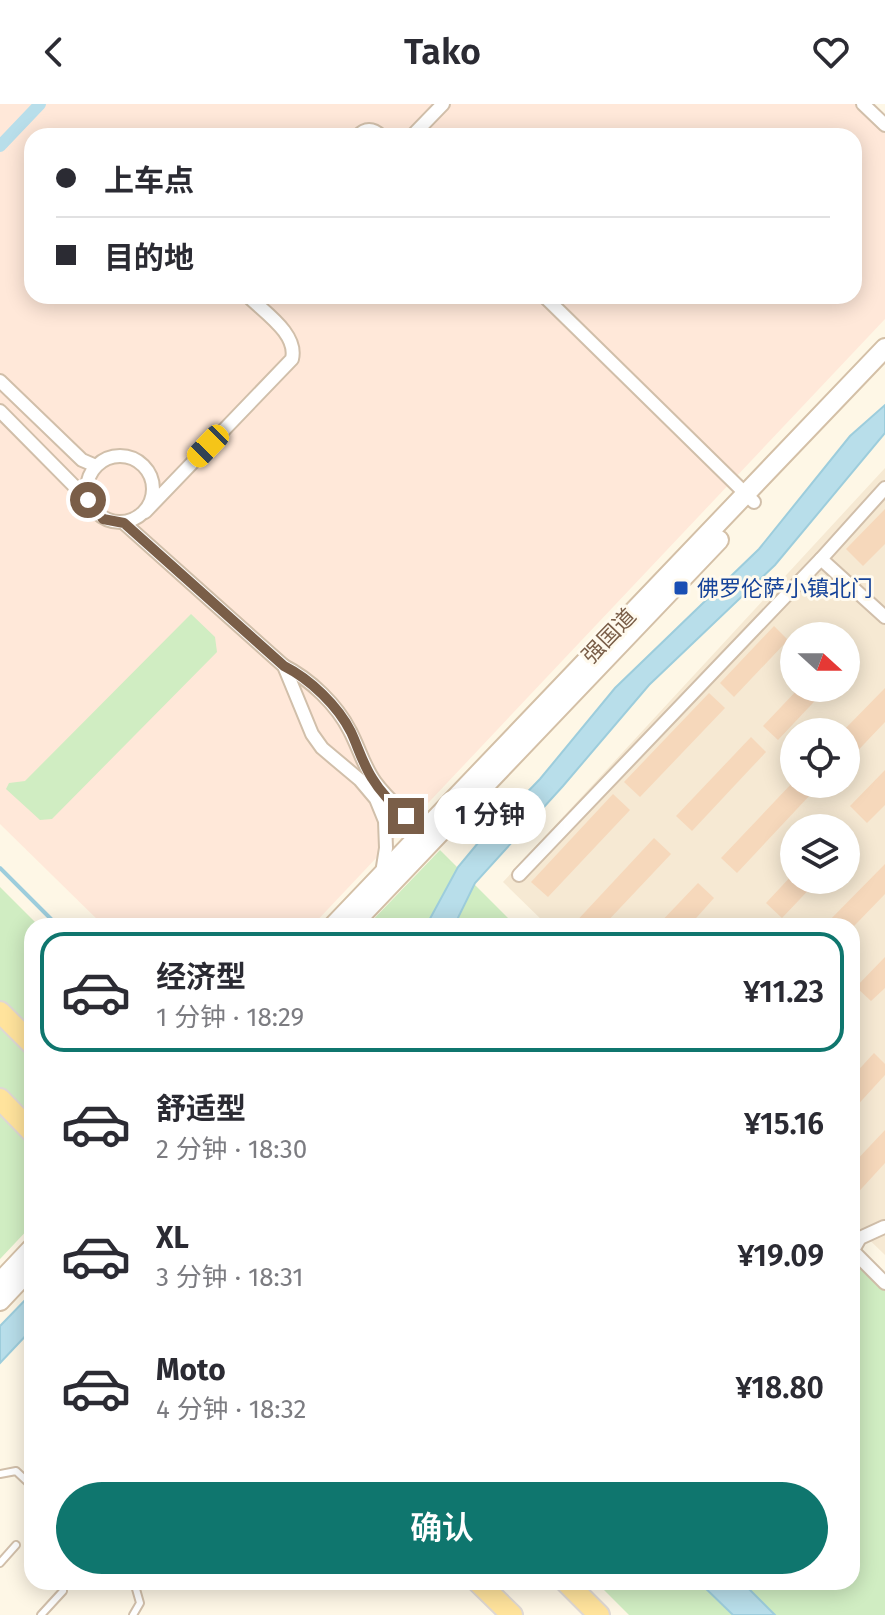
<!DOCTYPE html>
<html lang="zh">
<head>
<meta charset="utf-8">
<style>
  :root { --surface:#fff; --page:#f7f7f7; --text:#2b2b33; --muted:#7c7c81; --line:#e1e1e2; --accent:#0f766e }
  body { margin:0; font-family:"Fira Sans","Noto Sans SC",sans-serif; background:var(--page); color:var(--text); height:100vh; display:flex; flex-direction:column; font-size:30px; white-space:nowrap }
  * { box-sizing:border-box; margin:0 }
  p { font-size:26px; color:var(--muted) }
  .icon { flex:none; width:44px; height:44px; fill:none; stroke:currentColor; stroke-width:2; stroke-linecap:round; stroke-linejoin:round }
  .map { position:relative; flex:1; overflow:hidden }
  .details { position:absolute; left:24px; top:814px; width:836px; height:672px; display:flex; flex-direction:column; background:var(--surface); border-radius:24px; box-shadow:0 4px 20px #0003 }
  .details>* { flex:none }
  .hud { position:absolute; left:24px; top:24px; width:838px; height:176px; border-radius:24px; box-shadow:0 4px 20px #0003; display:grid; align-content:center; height:176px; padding:0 32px; background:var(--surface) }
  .needle { width:52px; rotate:111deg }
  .tools { position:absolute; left:780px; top:518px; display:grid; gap:16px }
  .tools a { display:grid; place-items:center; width:80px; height:80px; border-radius:50%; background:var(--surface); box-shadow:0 4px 20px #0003; font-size:40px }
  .end { position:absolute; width:36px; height:36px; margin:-18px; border:10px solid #7a5e48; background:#fff; box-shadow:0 0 0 4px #fff }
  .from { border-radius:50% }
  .bubble { position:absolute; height:56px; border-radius:28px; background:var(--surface); box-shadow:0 4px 20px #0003; font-size:26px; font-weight:600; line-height:56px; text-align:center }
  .car { position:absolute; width:24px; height:48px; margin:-24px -12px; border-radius:10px; box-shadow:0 0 6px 2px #0007; background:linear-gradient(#f5c518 24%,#345 0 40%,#f5c518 0 76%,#345 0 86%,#f5c518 0) }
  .hud b { display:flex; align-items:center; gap:28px; height:76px; font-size:30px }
  .hud b+b { border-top:2px solid var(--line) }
  .hud i { width:20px; height:20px; background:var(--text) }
  ul { padding:14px 0 0; list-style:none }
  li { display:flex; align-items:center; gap:24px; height:120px; margin:0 16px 12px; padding:0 16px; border:4px solid transparent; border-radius:24px }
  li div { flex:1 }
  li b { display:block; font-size:30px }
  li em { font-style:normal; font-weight:600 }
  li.active { border-color:var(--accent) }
  li>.icon { width:72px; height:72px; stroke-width:1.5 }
  .button { display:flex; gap:16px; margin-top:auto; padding:16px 32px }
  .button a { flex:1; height:92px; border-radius:48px; background:var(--accent); color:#fff; font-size:32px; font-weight:600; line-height:92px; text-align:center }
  header { display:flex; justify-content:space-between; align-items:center; height:104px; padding:0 32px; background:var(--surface); font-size:36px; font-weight:600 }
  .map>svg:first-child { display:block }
  .residential { fill:#f6e9d3; fill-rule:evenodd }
  .commercial { fill:#ffe8d9; fill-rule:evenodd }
  .green { fill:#d0edc2 }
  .water { fill:#b8deea; stroke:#9dcddc; stroke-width:2 }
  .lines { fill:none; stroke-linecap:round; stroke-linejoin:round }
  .stream { stroke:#9dcddc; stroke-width:4 }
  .canal { stroke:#b8deea; stroke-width:12 }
  .building { fill:#f6d8bb }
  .service-casing { stroke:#d1bfaa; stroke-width:10 }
  .minor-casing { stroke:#d1bfaa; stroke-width:16 }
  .secondary-casing { stroke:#d4c0a7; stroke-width:22 }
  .primary-casing { stroke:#dfd8d3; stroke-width:24 }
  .service { stroke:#fff; stroke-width:6 }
  .minor { stroke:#fff; stroke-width:12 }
  .secondary { stroke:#fff; stroke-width:18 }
  .primary { stroke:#ffe39c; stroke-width:20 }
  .route { stroke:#7a5e48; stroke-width:10 }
  .transit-dot { fill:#1a4fb4; stroke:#fffaee; stroke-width:3 }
  .labels { text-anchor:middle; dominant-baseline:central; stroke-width:6; stroke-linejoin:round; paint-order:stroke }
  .transit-label { font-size:22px; fill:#164399; stroke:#fffaee; text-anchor:start }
  .street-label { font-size:22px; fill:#7a5e48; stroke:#fffaee }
</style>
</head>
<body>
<header><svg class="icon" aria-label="back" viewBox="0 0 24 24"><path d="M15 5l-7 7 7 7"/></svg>Tako<svg class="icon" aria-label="heart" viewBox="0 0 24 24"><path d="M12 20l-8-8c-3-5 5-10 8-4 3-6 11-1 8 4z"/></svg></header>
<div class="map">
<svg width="885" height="1511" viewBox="0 0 885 1511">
  <rect width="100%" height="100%" fill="#fef7e6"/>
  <!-- residential -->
  <path class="residential" d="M885,364V1151L852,1119V822H548L503,778ZM794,532H846V584H794ZM794,628H846V680H794ZM794,724H846V776H794Z"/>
  <!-- commercial -->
  <path class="commercial" d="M0,0H872L885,13V215L312,822H104L0,720ZM32,32H854V192H32Z"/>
  <!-- green -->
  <g class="green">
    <polygon points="191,510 215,533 217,548 52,715 40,716 6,685 9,679 25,677"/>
    <polygon points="440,746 516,822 367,822"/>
    <polygon points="0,783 39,822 32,822 32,1121 0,1155"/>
    <polygon points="852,1154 885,1186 885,1511 629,1511 596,1478 852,1478"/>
  </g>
  <!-- water -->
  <g class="water">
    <polygon points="885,301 885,329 775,461 649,581 563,682 475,779 454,822 426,822 458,763 478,739 540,675 615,584 759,445 850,332"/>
    <polygon points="32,1189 32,1225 0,1259 0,1222"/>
    <polygon points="699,1478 742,1478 775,1511 733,1511"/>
  </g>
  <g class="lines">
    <!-- stream -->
    <polyline class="stream" points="0,764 58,822"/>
    <!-- canal -->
    <polyline class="canal" points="0,42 40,0"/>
  </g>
  <!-- building -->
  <g class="building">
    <polygon points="885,405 885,440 863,462 846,445"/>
    <polygon points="774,522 788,536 734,593 720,579"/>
    <polygon points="799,584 827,584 778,636 763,622"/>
    <polygon points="885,584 885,618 846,659 846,628 842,628"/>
    <polygon points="709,589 725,604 640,693 624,678"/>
    <polygon points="751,633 766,648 692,727 676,712"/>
    <polygon points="885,666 885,701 867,719 850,702"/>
    <polygon points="794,677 794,680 800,680 811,690 737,769 721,754"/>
    <polygon points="613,690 630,706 548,793 531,778"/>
    <polygon points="846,726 856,735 846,746"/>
    <polygon points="654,734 671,750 603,822 572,822"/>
    <polygon points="885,760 885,790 854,822 824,822"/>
    <polygon points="794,769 794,776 818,776 782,814 766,799"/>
    <polygon points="698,779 714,794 689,822 657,822"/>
    <polygon points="885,853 885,884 871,897 856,883"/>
    <polygon points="874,949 885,960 885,971 852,1007 852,973"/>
    <polygon points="885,1026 885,1059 852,1095 852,1061"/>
  </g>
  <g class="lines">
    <defs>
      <g id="service">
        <polyline points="0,1370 16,1367 32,1382"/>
        <polyline points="0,1459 16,1441"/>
        <polyline points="41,1511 63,1487"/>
        <polyline points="133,1511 140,1499 134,1478"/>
      </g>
      <g id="minor">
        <polyline points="863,0 885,21"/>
        <path d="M358,32C365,24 373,24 381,32"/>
        <polyline points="412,32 443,0"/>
        <polyline points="544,192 754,398"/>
        <polyline points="0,277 82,356 96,362"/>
        <polyline points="0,307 87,395"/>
        <circle cx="120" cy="385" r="33"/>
        <path d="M145,408L292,255C298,230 265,209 248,192"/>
        <polyline points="124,419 284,562 312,630 322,644 360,676 376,695 385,717 386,744 382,769"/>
        <polyline points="821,455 885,384"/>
        <path d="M284,562C310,575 337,601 350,627C359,644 364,663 375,678C390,699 411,713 427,733"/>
        <polyline points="519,771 821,455 885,513"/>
        <polyline points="852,1146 885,1179"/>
        <polyline points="853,1146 860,1134 884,1123"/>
      </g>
      <g id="secondary">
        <polyline points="333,822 885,244"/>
        <polyline points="351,822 719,436"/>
        <polyline points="0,1178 32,1144"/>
        <polyline points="0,1197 32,1163"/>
      </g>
      <g id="primary">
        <polyline points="0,908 32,940"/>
        <polyline points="0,995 32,1028"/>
        <polyline points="478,1478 512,1511"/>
        <polyline points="566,1478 599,1511"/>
      </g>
    </defs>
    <!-- service casing -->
    <use href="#service" class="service-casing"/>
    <!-- minor casing -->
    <use href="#minor" class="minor-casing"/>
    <!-- secondary casing -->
    <use href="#secondary" class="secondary-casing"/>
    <!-- primary casing -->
    <use href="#primary" class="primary-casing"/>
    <!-- service -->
    <use href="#service" class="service"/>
    <!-- minor -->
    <use href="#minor" class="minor"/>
    <!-- secondary -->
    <use href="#secondary" class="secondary"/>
    <!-- primary -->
    <use href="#primary" class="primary"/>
  </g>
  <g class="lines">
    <!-- route -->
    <path class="route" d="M88,396L103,415L124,419L284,562C310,575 338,602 351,628C358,643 363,660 372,674C381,689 393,701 406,712"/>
  </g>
  <!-- markers -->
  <rect class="transit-dot" x="673" y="476" width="16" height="16" rx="4"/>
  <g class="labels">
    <!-- transit labels -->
    <g class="transit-label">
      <text x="697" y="484">佛罗伦萨小镇北门</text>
    </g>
    <!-- street labels -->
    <g class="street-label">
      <text transform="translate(609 532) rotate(-46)">强国道</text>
    </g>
  </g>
</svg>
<div class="tools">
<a><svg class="needle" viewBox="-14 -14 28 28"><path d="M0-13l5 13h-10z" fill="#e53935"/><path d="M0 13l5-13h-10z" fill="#7c7c81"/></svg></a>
<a><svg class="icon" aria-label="locate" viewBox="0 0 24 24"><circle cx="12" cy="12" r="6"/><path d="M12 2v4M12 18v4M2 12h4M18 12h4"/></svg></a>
<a><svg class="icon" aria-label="layers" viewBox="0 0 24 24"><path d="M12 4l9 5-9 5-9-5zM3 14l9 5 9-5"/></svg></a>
</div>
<i class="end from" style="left:88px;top:396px"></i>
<i class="end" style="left:406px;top:712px"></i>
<div class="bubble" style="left:434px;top:684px;width:112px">1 分钟</div>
<i class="car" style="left:208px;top:342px;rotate:224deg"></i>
<div class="hud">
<b><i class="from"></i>上车点</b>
<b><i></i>目的地</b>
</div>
<section class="details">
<ul>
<li class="active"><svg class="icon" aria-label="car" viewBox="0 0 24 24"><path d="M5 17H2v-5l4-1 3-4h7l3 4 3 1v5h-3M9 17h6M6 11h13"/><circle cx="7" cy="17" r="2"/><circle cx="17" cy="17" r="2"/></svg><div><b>经济型</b><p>1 分钟 · 18:29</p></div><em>¥11.23</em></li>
<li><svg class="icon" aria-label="car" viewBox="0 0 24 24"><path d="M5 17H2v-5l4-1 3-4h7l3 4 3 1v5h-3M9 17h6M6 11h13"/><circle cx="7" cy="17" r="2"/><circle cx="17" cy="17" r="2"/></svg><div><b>舒适型</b><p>2 分钟 · 18:30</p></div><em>¥15.16</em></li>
<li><svg class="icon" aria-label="car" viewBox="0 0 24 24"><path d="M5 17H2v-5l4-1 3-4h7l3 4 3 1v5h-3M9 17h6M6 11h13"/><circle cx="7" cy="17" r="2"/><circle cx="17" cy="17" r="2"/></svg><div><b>XL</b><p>3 分钟 · 18:31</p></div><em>¥19.09</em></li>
<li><svg class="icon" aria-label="car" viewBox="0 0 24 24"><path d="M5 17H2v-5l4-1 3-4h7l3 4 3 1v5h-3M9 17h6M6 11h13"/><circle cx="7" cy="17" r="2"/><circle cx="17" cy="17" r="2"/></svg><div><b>Moto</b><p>4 分钟 · 18:32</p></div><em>¥18.80</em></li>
</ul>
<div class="button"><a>确认</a></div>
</section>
</div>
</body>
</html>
